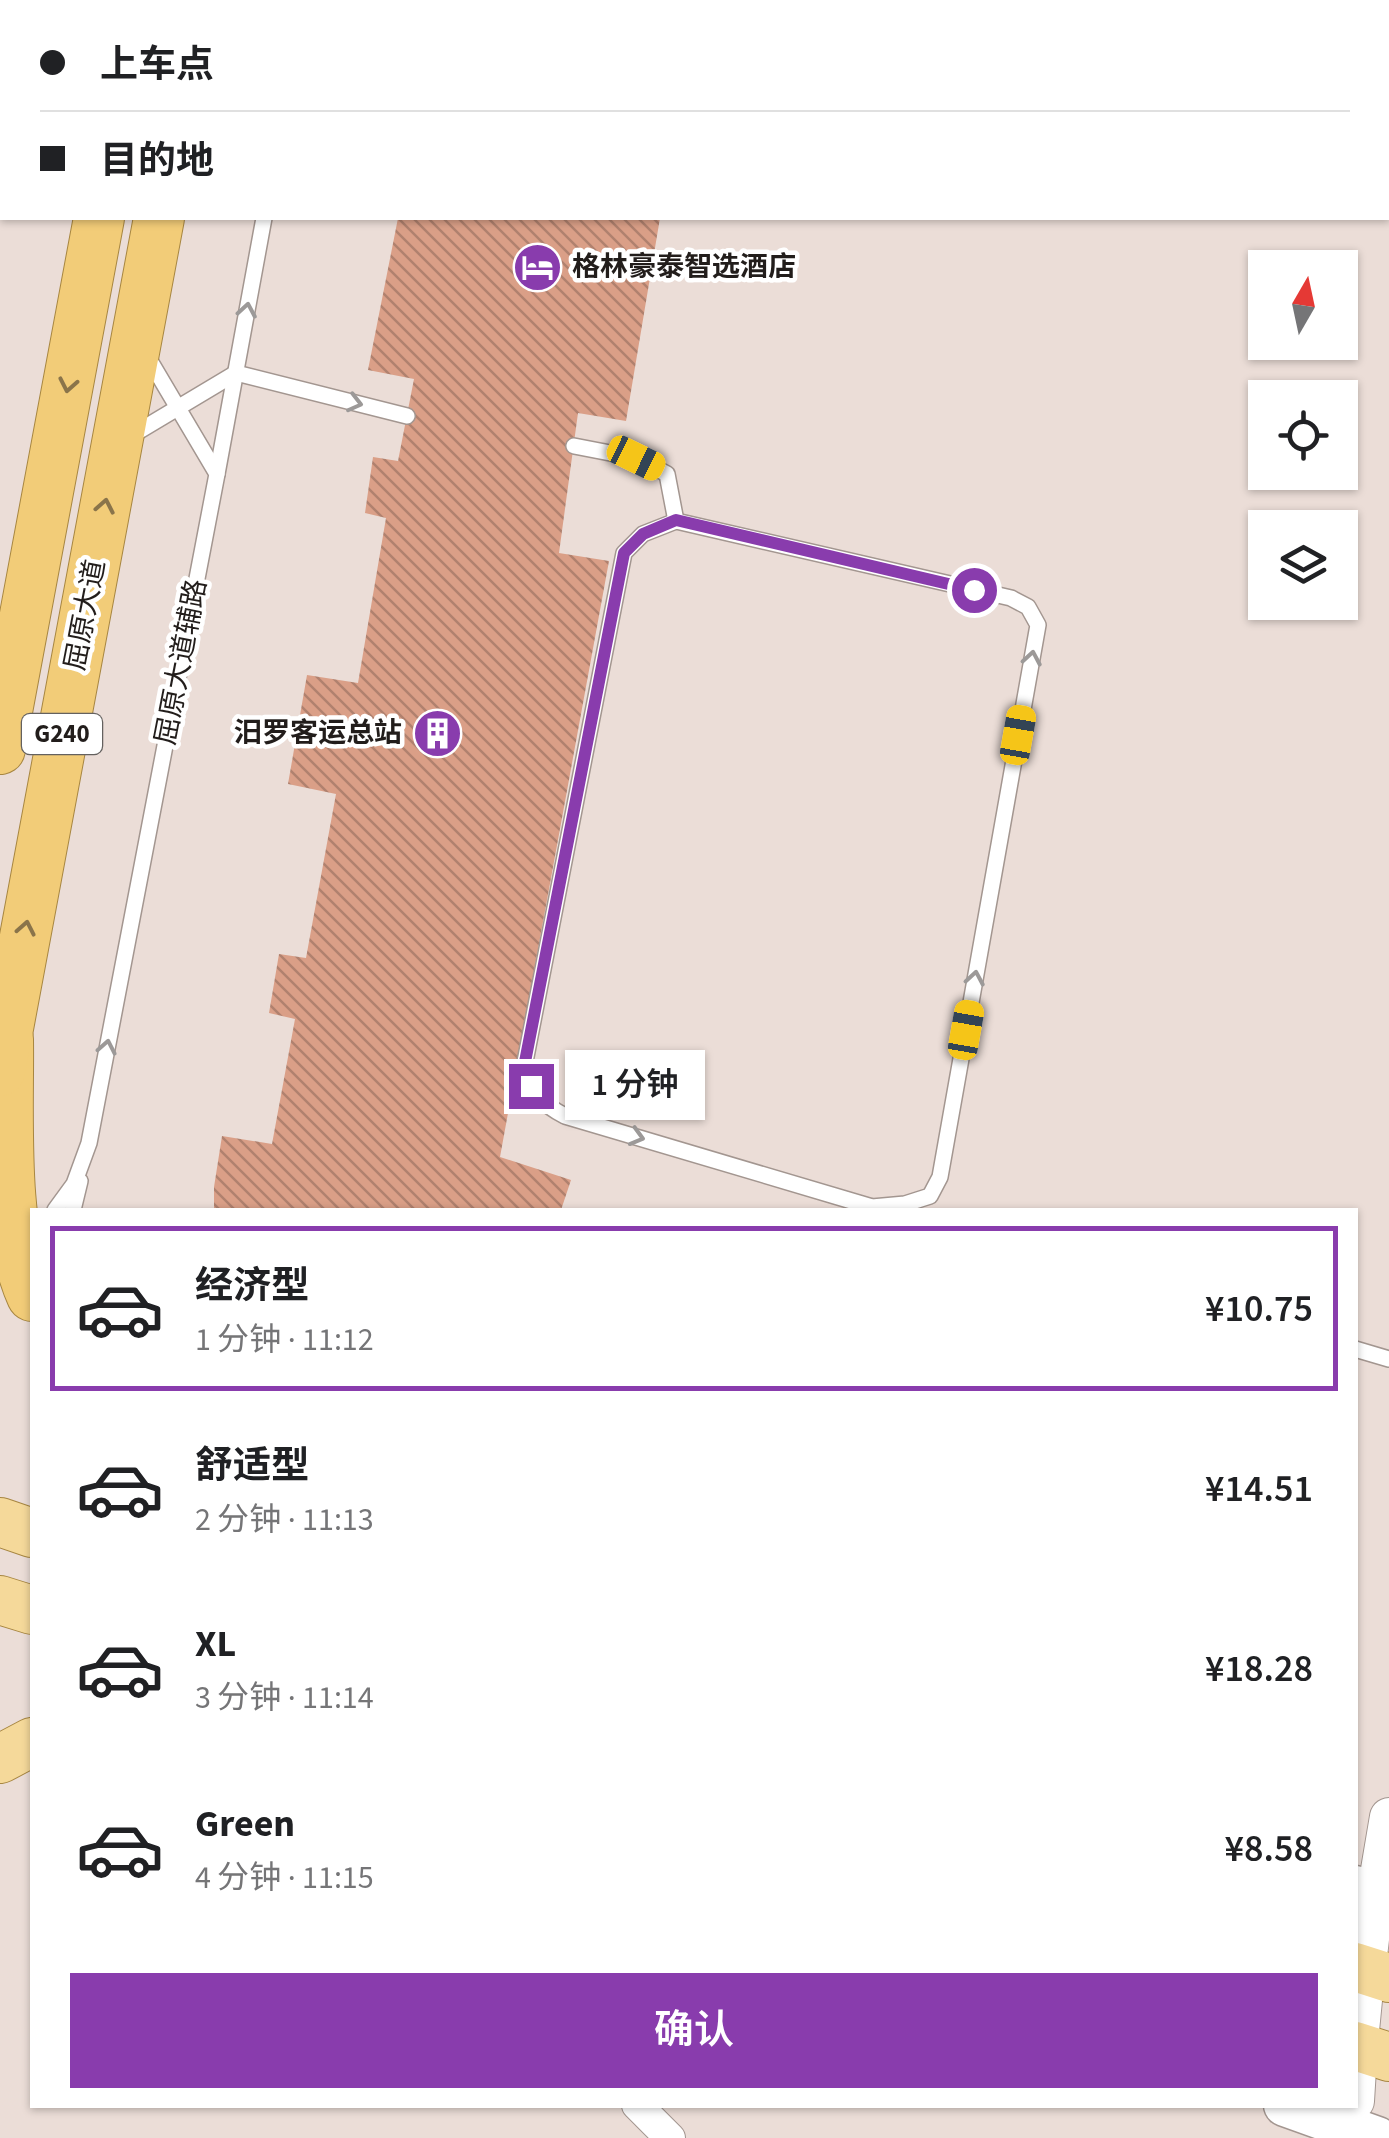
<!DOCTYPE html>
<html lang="zh">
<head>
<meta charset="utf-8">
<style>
  :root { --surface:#fff; --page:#f6f6f6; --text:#202124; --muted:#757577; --line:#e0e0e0; --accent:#893cad }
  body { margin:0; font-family:"Source Sans 3","Noto Sans SC",sans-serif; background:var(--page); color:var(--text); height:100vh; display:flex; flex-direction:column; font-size:38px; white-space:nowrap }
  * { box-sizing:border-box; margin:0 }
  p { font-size:32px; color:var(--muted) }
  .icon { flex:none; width:55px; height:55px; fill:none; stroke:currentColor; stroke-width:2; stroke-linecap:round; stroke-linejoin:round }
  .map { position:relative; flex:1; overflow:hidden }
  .panel { position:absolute; left:30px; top:1208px; width:1328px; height:900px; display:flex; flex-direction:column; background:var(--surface); border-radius:0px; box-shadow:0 2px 8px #0004 }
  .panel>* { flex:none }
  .banner { position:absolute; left:0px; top:0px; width:1390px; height:220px; box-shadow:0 2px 8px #0004; display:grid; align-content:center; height:220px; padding:0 40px; background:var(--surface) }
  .needle { width:65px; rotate:9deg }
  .controls { position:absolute; left:1248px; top:250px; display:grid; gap:20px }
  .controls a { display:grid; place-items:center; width:110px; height:110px; border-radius:0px; background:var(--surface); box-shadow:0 2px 8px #0004; font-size:50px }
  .end { position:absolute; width:45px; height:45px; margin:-22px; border:12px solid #893cad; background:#fff; box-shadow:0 0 0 5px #fff }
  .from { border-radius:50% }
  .bubble { position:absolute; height:70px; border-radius:0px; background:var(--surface); box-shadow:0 2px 8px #0004; font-size:32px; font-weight:600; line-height:70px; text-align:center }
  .car { position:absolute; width:30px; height:60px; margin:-30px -15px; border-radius:12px; box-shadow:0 0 8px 2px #0007; background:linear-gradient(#f5c518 24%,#345 0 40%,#f5c518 0 76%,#345 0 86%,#f5c518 0) }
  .banner b { display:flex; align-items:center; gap:35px; height:95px; font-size:38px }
  .banner b+b { border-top:2px solid var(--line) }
  .banner i { width:25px; height:25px; background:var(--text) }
  ul { padding:18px 0 0; list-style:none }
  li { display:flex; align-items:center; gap:30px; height:165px; margin:0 20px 15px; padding:0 20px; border:5px solid transparent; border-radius:0px }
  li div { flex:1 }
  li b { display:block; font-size:38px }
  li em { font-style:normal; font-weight:600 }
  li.on { border-color:var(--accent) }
  li>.icon { width:90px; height:90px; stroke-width:1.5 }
  .cta { display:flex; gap:20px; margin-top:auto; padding:20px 40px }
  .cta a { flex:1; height:115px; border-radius:0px; background:var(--accent); color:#fff; font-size:40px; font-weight:600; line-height:115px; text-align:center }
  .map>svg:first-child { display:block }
  .building { fill:url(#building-back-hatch) }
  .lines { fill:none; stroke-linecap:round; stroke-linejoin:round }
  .service-casing { stroke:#a39690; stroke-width:18 }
  .minor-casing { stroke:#a39690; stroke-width:32 }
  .tertiary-casing { stroke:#a39690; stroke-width:40 }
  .secondary-casing { stroke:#a39690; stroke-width:45 }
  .primary-casing { stroke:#a78641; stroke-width:50 }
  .trunk-casing { stroke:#a78641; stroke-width:52 }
  .service { stroke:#fff; stroke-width:15 }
  .minor { stroke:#fff; stroke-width:30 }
  .tertiary { stroke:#fff; stroke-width:38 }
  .secondary { stroke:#fff; stroke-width:42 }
  .primary { stroke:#f5d99a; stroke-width:48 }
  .trunk { stroke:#f2cc78; stroke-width:50 }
  .oneway { stroke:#9c9998 }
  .oneway2 { stroke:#8a744a }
  .route { stroke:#893cad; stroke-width:12 }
  .labels { text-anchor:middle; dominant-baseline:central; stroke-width:9; stroke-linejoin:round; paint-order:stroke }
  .shield { fill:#fff; stroke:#64615f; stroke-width:2.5 }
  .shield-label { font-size:25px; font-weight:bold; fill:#221d1b }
  .poi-label { font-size:28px; font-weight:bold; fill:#221d1b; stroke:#fff; text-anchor:start }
  .street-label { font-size:28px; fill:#221d1b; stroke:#fff }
</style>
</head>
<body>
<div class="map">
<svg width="1389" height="2138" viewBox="0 0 1389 2138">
  <defs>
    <pattern id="building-back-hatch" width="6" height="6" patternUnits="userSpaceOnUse" patternTransform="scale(2.5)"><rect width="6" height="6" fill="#da9f87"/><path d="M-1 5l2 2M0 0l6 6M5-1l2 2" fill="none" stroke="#b0816e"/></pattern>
  </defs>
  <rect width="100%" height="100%" fill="#ebddd7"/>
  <!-- building -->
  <polygon class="building" points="398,218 660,218 626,421 578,413 559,553 609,561 500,1157 571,1180 561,1210 214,1210 214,1187 222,1136 272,1144 295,1019 269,1013 279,954 306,958 336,794 288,784 307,675 358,683 386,518 365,513 373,457 398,461 414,379 368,370"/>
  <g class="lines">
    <defs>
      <g id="service">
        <polyline points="25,2 25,0"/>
        <polyline points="304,2 304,0"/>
        <polyline points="0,139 2,125"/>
        <polyline points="129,437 236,373 407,416"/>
        <polyline points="574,446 636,458 667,474 676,521"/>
        <polyline points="217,474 264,218"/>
        <path d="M872,1207L905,1204L930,1196L940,1177L1038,625L1028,607L1011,598L676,521L643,534L624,553L524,1067C534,1094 540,1103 565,1116L872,1207L884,1210"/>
        <polyline points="55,1210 74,1184 89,1143 217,474 146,354"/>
        <polyline points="73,1210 80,1181"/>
        <polyline points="1355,1349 1389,1359"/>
      </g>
      <polyline id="minor" points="637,2105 670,2138"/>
      <g id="tertiary">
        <polyline points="1274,0 1282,2"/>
        <polyline points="1388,37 1389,38"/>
        <path d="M1355,2101C1360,2006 1372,1911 1389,1817"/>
      </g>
      <g id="secondary">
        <polyline points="1355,1887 1389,1898"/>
        <polyline points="1285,2105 1377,2138"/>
      </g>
      <g id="primary">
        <polyline points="0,1522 32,1533"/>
        <polyline points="0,1600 32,1610"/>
        <polyline points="0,1759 32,1742"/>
        <polyline points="1355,1967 1389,1978"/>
        <polyline points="1355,2046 1389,2057"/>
      </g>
      <g id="trunk">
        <polyline points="138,2 138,0"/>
        <polyline points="200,2 201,0"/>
        <polyline points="0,749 99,218"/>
        <path d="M8,1039C9,1114 1,1228 32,1296"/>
        <polyline points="0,1071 159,218"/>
      </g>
    </defs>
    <!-- service casing -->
    <use href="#service" class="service-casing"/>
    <!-- minor casing -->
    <use href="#minor" class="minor-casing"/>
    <!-- tertiary casing -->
    <use href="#tertiary" class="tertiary-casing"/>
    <!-- secondary casing -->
    <use href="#secondary" class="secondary-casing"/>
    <!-- primary casing -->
    <use href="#primary" class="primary-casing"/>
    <!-- trunk casing -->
    <use href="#trunk" class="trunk-casing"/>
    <!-- service -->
    <use href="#service" class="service"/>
    <!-- minor -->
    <use href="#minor" class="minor"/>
    <!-- tertiary -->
    <use href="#tertiary" class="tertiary"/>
    <!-- secondary -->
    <use href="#secondary" class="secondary"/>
    <!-- primary -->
    <use href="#primary" class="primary"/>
    <!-- trunk -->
    <use href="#trunk" class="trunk"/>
  </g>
  <!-- one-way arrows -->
  <defs><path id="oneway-chevron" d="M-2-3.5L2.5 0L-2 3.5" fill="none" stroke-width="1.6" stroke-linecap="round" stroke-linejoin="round" transform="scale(2.5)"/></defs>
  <g class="oneway">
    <use href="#oneway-chevron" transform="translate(247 310) rotate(-80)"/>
    <use href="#oneway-chevron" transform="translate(355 403) rotate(14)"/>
    <use href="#oneway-chevron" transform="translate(1032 658) rotate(-80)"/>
    <use href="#oneway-chevron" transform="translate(975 978) rotate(-80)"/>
    <use href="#oneway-chevron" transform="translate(107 1047) rotate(-79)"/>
    <use href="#oneway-chevron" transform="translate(637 1137) rotate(16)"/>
  </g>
  <g class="oneway2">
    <use href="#oneway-chevron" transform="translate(68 385) rotate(101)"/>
    <use href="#oneway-chevron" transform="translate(105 506) rotate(-79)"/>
    <use href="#oneway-chevron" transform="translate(26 928) rotate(-79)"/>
  </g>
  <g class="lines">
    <!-- route -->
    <polyline class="route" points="531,1086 524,1067 624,553 643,534 676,520 974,590"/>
  </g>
  <!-- icons -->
  <defs>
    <symbol id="hotel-disc" viewBox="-11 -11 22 22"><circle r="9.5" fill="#893cad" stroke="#fff"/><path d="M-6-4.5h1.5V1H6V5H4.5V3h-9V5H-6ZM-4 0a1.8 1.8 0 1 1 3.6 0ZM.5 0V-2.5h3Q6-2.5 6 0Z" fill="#fff"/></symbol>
    <symbol id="building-disc" viewBox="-11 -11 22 22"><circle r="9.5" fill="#893cad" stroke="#fff"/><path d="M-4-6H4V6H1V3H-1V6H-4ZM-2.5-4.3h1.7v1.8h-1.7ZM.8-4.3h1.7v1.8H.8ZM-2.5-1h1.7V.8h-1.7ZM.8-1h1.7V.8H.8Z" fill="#fff"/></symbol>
  </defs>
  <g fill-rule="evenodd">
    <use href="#hotel-disc" x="510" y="240" width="55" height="55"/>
    <use href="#building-disc" x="410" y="706" width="55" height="55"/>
  </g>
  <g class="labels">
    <!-- shield labels -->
    <rect class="shield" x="22" y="714" width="80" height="40" rx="8"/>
    <g class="shield-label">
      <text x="62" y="734">G240</text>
    </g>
    <!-- poi labels -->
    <g class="poi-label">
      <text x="572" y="267">格林豪泰智选酒店</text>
      <text x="402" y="733" text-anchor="end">汨罗客运总站</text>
    </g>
    <!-- street labels -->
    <g class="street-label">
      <text transform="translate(85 615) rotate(-79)">屈原大道</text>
      <text transform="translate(181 662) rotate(-79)">屈原大道辅路</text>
    </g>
  </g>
</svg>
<div class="controls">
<a><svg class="needle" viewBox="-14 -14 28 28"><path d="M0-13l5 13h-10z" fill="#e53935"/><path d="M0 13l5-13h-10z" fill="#757577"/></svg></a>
<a><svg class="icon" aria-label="locate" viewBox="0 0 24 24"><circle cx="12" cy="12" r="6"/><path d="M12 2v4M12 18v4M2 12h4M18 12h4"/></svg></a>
<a><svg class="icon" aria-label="layers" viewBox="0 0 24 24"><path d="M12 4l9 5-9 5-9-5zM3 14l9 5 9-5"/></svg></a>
</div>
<i class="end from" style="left:974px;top:590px"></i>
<i class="end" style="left:531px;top:1086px"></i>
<div class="bubble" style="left:565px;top:1050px;width:140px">1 分钟</div>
<i class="car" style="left:636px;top:458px;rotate:116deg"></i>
<i class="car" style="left:1018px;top:735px;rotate:10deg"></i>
<i class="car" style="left:966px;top:1030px;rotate:10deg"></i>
<div class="banner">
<b><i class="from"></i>上车点</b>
<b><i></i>目的地</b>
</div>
<section class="panel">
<ul>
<li class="on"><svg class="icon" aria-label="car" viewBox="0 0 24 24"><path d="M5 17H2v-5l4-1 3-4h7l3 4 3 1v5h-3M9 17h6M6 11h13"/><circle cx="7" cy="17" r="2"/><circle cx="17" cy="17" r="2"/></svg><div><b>经济型</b><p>1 分钟 · 11:12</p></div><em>¥10.75</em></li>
<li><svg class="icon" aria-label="car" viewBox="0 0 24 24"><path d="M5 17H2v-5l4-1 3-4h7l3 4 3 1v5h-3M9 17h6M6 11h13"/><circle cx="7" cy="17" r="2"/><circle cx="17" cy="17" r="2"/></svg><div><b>舒适型</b><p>2 分钟 · 11:13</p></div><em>¥14.51</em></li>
<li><svg class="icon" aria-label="car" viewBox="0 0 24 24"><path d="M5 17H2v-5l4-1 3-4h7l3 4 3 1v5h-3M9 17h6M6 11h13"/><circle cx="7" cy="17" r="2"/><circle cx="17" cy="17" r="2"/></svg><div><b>XL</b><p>3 分钟 · 11:14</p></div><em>¥18.28</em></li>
<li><svg class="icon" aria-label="car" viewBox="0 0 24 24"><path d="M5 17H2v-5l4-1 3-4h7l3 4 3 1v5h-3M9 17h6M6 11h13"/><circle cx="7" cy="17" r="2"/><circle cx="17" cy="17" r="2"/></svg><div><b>Green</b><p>4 分钟 · 11:15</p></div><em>¥8.58</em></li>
</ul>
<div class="cta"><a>确认</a></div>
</section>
</div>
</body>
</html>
